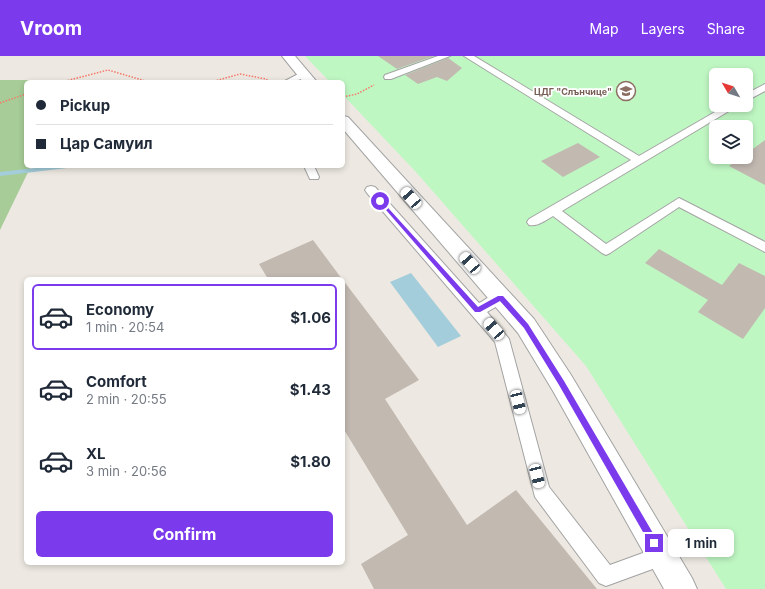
<!DOCTYPE html>
<html lang="en">
<head>
<meta charset="utf-8">
<style>
  :root { --surface:#fff; --page:#f6f6f7; --text:#1f2937; --muted:#747a83; --line:#e0e1e3; --accent:#7c3aed }
  body { margin:0; font-family:Inter,sans-serif; background:var(--page); color:var(--text); height:100vh; display:flex; flex-direction:column; font-size:15px; white-space:nowrap }
  * { box-sizing:border-box; margin:0 }
  p { font-size:13px; color:var(--muted) }
  .icon { flex:none; width:22px; height:22px; fill:none; stroke:currentColor; stroke-width:2; stroke-linecap:round; stroke-linejoin:round }
  .map { position:relative; flex:1; overflow:hidden }
  .drawer { position:absolute; left:24px; top:221px; width:321px; height:288px; display:flex; flex-direction:column; background:var(--surface); border-radius:6px; box-shadow:0 2px 6px #0003 }
  .drawer>* { flex:none }
  .banner { position:absolute; left:24px; top:24px; width:321px; height:88px; border-radius:6px; box-shadow:0 2px 6px #0003; display:grid; align-content:center; height:88px; padding:0 12px; background:var(--surface) }
  .needle { width:26px; rotate:309deg }
  .fabs { position:absolute; left:709px; top:12px; display:grid; gap:8px }
  .fabs a { display:grid; place-items:center; width:44px; height:44px; border-radius:6px; background:var(--surface); box-shadow:0 2px 6px #0003; font-size:20px }
  .end { position:absolute; width:18px; height:18px; margin:-9px; border:5px solid #7c3aed; background:#fff; box-shadow:0 0 0 2px #fff }
  .from { border-radius:50% }
  .bubble { position:absolute; height:28px; border-radius:6px; background:var(--surface); box-shadow:0 2px 6px #0003; font-size:13px; font-weight:700; line-height:28px; text-align:center }
  .car { position:absolute; width:12px; height:24px; margin:-12px -6px; border-radius:5px; box-shadow:0 0 3px 1px #0007; background:linear-gradient(#fff 24%,#345 0 40%,#fff 0 76%,#345 0 86%,#fff 0) }
  .banner b { display:flex; align-items:center; gap:14px; height:38px; font-size:15px }
  .banner b+b { border-top:1px solid var(--line) }
  .banner i { width:10px; height:10px; background:var(--text) }
  ul { padding:7px 0 0; list-style:none }
  li { display:flex; align-items:center; gap:12px; height:66px; margin:0 8px 6px; padding:0 4px; border:2px solid transparent; border-radius:6px }
  li div { flex:1 }
  li b { display:block; font-size:15px }
  li em { font-style:normal; font-weight:700 }
  li.on { border-color:var(--accent) }
  li>.icon { width:36px; height:36px; stroke-width:1.5 }
  .primary-button { display:flex; gap:8px; margin-top:auto; padding:8px 12px }
  .primary-button a { flex:1; height:46px; border-radius:6px; background:var(--accent); color:#fff; font-size:16px; font-weight:700; line-height:46px; text-align:center }
  header { display:flex; align-items:center; gap:24px; box-sizing:border-box; height:56px; padding:0 20px; background:var(--accent); color:#fff }
  header strong { font-size:19px }
  nav { display:flex; gap:22px; margin-inline-start:auto; font-size:14px }
  .map>svg:first-child { display:block }
  .forest { fill:#a7cc97 }
  .park { fill:#bff7c3; fill-rule:evenodd }
  .water { fill:#a3cdda }
  .lines { fill:none; stroke-linecap:round; stroke-linejoin:round }
  .stream { fill:#a3cdda; fill-rule:evenodd }
  .building { fill:#c2b9b1 }
  .lane-casing { stroke:#a3a3a3; stroke-width:2 }
  .street-casing { stroke:#a3a3a3; stroke-width:2 }
  .path { stroke:#f6796a; stroke-width:1.5; stroke-dasharray:1.5 1.5; stroke-linecap:butt }
  .lane { fill:#fff; fill-rule:evenodd }
  .street { fill:#fff; fill-rule:evenodd }
  .route { fill:#7c3aed }
  .labels { text-anchor:middle; dominant-baseline:central; stroke-width:3.5; stroke-linejoin:round; paint-order:stroke }
  .far-education-label { font-size:9px; font-weight:bold; fill:#785e54; stroke:#fff; text-anchor:end }
</style>
</head>
<body>
<header>
<strong>Vroom</strong>
<nav><a>Map</a><a>Layers</a><a>Share</a></nav>
</header>
<div class="map">
<svg width="765" height="533" viewBox="0 0 765 533">
  <rect width="100%" height="100%" fill="#ede9e2"/>
  <!-- forest -->
  <polygon class="forest" points="0,24 30,24 31,26 26,26 26,110 31,110 0,174"/>
  <!-- park -->
  <path class="park" d="M305,0H765V533H726L586,310L415,115L343,39V26H330ZM716,19H746V49H716ZM716,71H746V101H716Z"/>
  <!-- water -->
  <polygon class="water" points="411,217 461,280 438,291 390,226"/>
  <g class="lines">
    <!-- stream -->
    <polygon class="stream" points="53,110 70,110 67,112 0,120 0,116"/>
  </g>
  <!-- building -->
  <g class="building">
    <polygon points="378,0 434,0 397,13"/>
    <polygon points="448,2 462,12 447,25 437,21 418,28 405,19"/>
    <polygon points="765,84 765,129 729,110 741,101 746,101 746,98"/>
    <polygon points="578,87 600,101 563,121 541,105"/>
    <polygon points="313,184 342,223 268,223 259,208"/>
    <polygon points="659,193 722,229 739,207 765,220 765,252 743,283 698,256 708,244 645,207"/>
    <polygon points="343,224 419,324 385,343 467,469 516,434 597,533 374,533 361,508 408,479 343,372"/>
  </g>
  <g class="lines">
    <defs>
      <g id="lane">
        <polygon points="438,0 450,0 391,23 385,23 384,21 385,19"/>
        <path d="M464,0H474L639,100L727,49H739L562,155L606,188L679,142L765,186V196L679,151L610,197L606,199L602,197L553,160C546,164 537,171 529,169L527,166L529,163L631,104Z"/>
        <polygon points="304,15 308,18 307,20 294,26 283,26"/>
        <polygon points="765,28 765,35 746,45 746,38"/>
        <polygon points="304,110 314,110 319,121 318,123 310,123"/>
        <path d="M371,130L375,131L479,247C487,243 496,234 506,237L508,241L506,245L487,256L509,283L549,431L610,509L662,490L669,493L672,500L669,507L606,530L599,527L535,441L495,286L367,137L365,134L367,131Z"/>
      </g>
      <g id="street">
        <polygon points="282,0 295,0 317,26 303,26"/>
        <polygon points="343,60 348,61 534,263 571,319 692,522 697,533 664,533 553,335 518,277 343,73"/>
      </g>
    </defs>
    <!-- lane casing -->
    <use href="#lane" class="lane-casing"/>
    <!-- street casing -->
    <use href="#street" class="street-casing"/>
    <!-- path -->
    <g class="path">
      <polyline points="62,26 108,14 149,26"/>
      <polyline points="211,26 240,18 266,23 269,26"/>
      <polyline points="343,41 357,38 374,29"/>
      <polyline points="0,47 26,38"/>
    </g>
    <!-- lane -->
    <use href="#lane" class="lane"/>
    <!-- street -->
    <use href="#street" class="street"/>
  </g>
  <!-- route -->
  <polygon class="route" points="380,143 478,251 498,240 503,240 528,268 564,325 657,484 659,487 657,490 654,491 651,490 559,329 524,272 500,245 480,256 475,256 379,146 378,145"/>
  <!-- icons -->
  <defs>
    <symbol id="school-ring" viewBox="-11 -11 22 22"><circle r="9.5" fill="#fff" stroke="#8d6e63" stroke-width="1.5"/><path d="M0-5L7-2L0 1L-7-2ZM-4 1L0 2.5L4 1V4Q0 6-4 4Z" fill="#8d6e63"/></symbol>
  </defs>
  <g fill-rule="evenodd">
    <use href="#school-ring" x="615" y="24" width="22" height="22"/>
  </g>
  <g class="labels">
    <!-- far-education labels -->
    <g class="far-education-label">
      <text x="612" y="35">ЦДГ "Слънчице"</text>
    </g>
  </g>
</svg>
<div class="fabs">
<a><svg class="needle" viewBox="-14 -14 28 28"><path d="M0-13l5 13h-10z" fill="#e53935"/><path d="M0 13l5-13h-10z" fill="#747a83"/></svg></a>
<a><svg class="icon" aria-label="layers" viewBox="0 0 24 24"><path d="M12 4l9 5-9 5-9-5zM3 14l9 5 9-5"/></svg></a>
</div>
<i class="end from" style="left:380px;top:145px"></i>
<i class="end" style="left:654px;top:487px"></i>
<div class="bubble" style="left:668px;top:473px;width:66px">1 min</div>
<i class="car" style="left:411px;top:142px;rotate:318deg"></i>
<i class="car" style="left:470px;top:207px;rotate:318deg"></i>
<i class="car" style="left:494px;top:273px;rotate:319deg"></i>
<i class="car" style="left:518px;top:346px;rotate:166deg"></i>
<i class="car" style="left:537px;top:420px;rotate:166deg"></i>
<div class="banner">
<b><i class="from"></i>Pickup</b>
<b><i></i>Цар Самуил</b>
</div>
<section class="drawer">
<ul>
<li class="on"><svg class="icon" aria-label="car" viewBox="0 0 24 24"><path d="M5 17H2v-5l4-1 3-4h7l3 4 3 1v5h-3M9 17h6M6 11h13"/><circle cx="7" cy="17" r="2"/><circle cx="17" cy="17" r="2"/></svg><div><b>Economy</b><p>1 min · 20:54</p></div><em>$1.06</em></li>
<li><svg class="icon" aria-label="car" viewBox="0 0 24 24"><path d="M5 17H2v-5l4-1 3-4h7l3 4 3 1v5h-3M9 17h6M6 11h13"/><circle cx="7" cy="17" r="2"/><circle cx="17" cy="17" r="2"/></svg><div><b>Comfort</b><p>2 min · 20:55</p></div><em>$1.43</em></li>
<li><svg class="icon" aria-label="car" viewBox="0 0 24 24"><path d="M5 17H2v-5l4-1 3-4h7l3 4 3 1v5h-3M9 17h6M6 11h13"/><circle cx="7" cy="17" r="2"/><circle cx="17" cy="17" r="2"/></svg><div><b>XL</b><p>3 min · 20:56</p></div><em>$1.80</em></li>
</ul>
<div class="primary-button"><a>Confirm</a></div>
</section>
</div>
</body>
</html>
